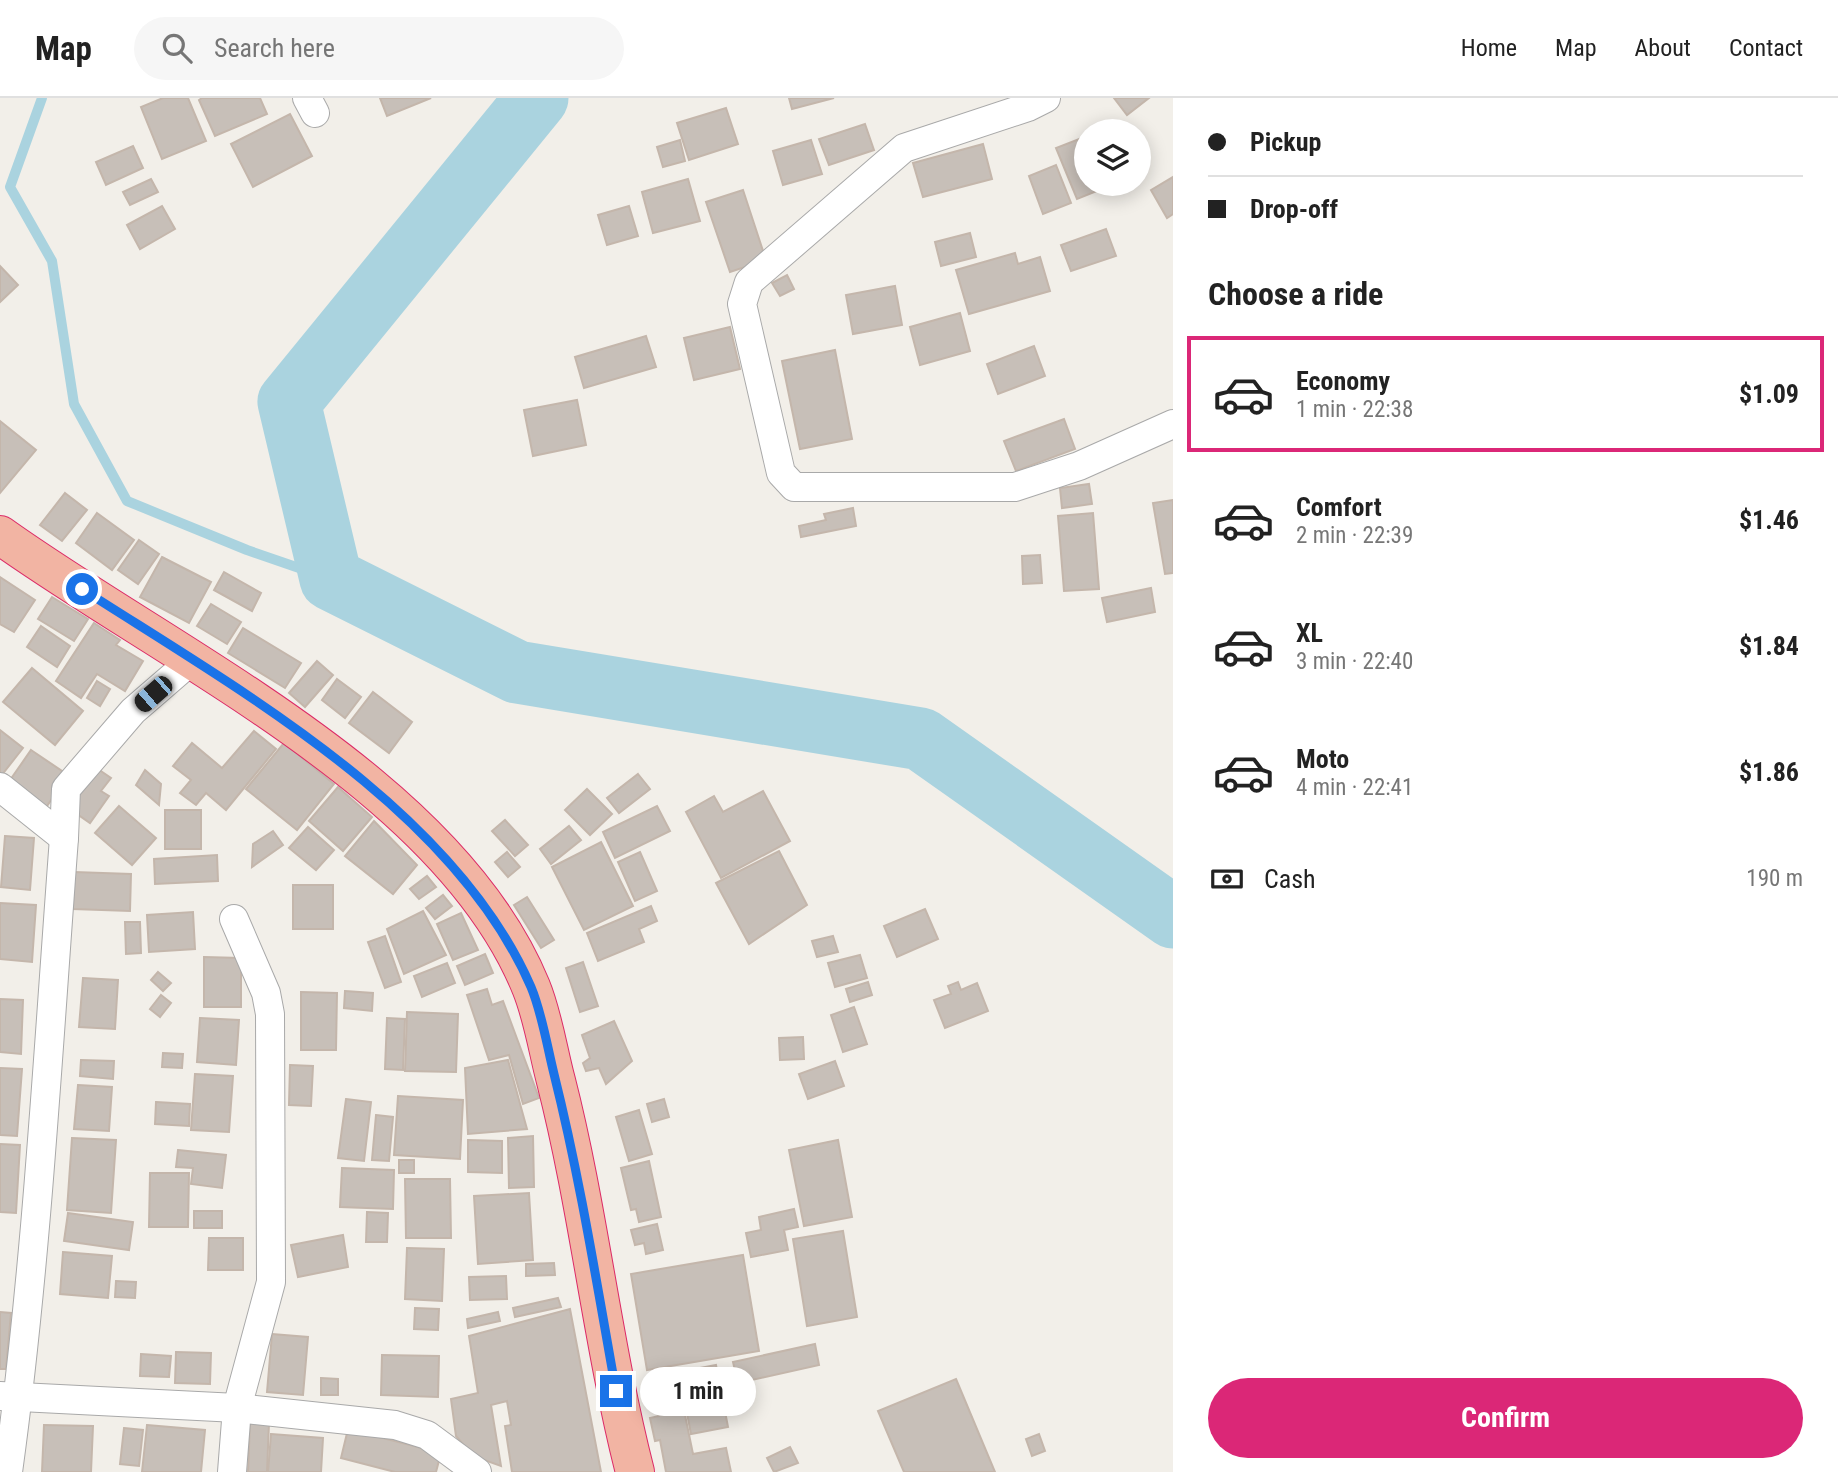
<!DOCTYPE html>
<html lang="en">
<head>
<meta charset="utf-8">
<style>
  :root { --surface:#fff; --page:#f6f6f6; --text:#222; --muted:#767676; --line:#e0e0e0; --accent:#db2777 }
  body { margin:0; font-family:"Roboto Condensed",sans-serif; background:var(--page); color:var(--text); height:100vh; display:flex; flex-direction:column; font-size:26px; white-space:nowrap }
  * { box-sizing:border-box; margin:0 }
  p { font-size:23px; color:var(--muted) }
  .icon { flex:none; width:38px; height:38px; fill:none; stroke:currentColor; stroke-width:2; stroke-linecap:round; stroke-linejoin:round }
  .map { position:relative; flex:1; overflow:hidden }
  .sheet { display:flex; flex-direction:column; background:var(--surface); width:665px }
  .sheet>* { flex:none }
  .top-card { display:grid; align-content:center; height:154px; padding:0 35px; background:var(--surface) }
  .tools { position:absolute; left:1074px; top:21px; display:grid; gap:14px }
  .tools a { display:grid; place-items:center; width:77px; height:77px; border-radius:50%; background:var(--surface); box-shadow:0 4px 18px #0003; font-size:35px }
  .end { position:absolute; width:32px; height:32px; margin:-16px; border:9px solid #1a73e8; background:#fff; box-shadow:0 0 0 4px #fff }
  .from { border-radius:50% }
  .bubble { position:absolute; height:49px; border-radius:24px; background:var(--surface); box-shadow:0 4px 18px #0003; font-size:23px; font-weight:700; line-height:49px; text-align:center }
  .car { position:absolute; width:21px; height:42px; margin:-21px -10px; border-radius:9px; box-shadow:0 0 5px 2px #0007; background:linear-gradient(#222 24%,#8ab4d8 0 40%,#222 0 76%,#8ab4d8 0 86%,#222 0) }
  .top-card b { display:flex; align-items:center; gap:24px; height:66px; font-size:26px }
  .top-card b+b { border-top:2px solid var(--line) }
  .top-card i { width:18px; height:18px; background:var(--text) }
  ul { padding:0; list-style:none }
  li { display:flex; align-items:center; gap:21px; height:116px; margin:0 14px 10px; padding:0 21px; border:4px solid transparent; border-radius:0px }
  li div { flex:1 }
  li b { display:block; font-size:26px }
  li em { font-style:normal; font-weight:700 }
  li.current { border-color:var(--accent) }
  li>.icon { width:63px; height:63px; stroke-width:1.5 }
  h2 { padding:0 35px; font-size:32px; line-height:84px }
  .pay { display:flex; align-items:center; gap:18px; height:77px; padding:0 35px; font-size:26px }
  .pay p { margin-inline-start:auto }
  .cta { display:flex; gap:14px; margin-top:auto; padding:14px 35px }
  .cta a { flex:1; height:80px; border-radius:42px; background:var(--accent); color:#fff; font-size:28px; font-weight:700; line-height:80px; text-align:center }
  header { display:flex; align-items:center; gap:42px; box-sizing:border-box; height:98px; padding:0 35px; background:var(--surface); border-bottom:2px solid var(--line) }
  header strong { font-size:33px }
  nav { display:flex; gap:38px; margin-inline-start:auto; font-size:24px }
  .search { width:490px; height:63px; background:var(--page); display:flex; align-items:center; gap:18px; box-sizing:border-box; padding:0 24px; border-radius:38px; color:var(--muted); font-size:26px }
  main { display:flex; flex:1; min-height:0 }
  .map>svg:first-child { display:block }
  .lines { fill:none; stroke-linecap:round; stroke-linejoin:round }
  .stream { stroke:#aad3df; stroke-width:10 }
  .river { stroke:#aad3df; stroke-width:63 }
  .building { fill:#c7bfb8; stroke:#c4b6ab; stroke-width:2 }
  .minor-casing { stroke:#a9a9a9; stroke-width:30 }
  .trunk-casing { stroke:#dc2a67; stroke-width:40 }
  .minor { stroke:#fff; stroke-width:28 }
  .trunk { stroke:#f2b4a3; stroke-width:38 }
  .route { stroke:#1a73e8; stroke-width:9 }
</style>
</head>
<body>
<header>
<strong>Map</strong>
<div class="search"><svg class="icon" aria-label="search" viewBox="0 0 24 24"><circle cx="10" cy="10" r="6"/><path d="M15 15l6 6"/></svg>Search here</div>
<nav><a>Home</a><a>Map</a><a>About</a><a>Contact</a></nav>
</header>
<main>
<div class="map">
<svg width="1173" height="1374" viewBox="0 0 1173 1374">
  <rect width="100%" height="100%" fill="#f2efe9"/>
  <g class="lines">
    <!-- stream -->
    <polyline class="stream" points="42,0 10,89 52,163 74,306 127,403 247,452 331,481"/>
    <!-- river -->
    <polyline class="river" points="537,0 289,304 331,481 517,574 921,641 1173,819"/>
  </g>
  <!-- building -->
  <g class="building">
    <polygon points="163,0 188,0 206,43 162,61 141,9"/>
    <polygon points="202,0 260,0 267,16 215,38 199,2"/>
    <polygon points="380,0 431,0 387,18"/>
    <polygon points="789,0 834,0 792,11"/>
    <polygon points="1114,0 1149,0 1127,17"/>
    <polygon points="726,10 738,46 689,62 677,25"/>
    <polygon points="290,16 312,58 253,89 231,46"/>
    <polygon points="865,26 874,52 829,67 819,41"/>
    <polygon points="1087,38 1087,86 1114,86 1077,101 1056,50"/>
    <polygon points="680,42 685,63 663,69 657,49"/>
    <polygon points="811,42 822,76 783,87 773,53"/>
    <polygon points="983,46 992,81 923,99 913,65"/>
    <polygon points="133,48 143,70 106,87 96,64"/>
    <polygon points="1056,67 1071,105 1043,116 1029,78"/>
    <polygon points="1173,79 1173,116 1167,120 1151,92"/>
    <polygon points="151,81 158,94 130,107 123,94"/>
    <polygon points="688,81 700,123 653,135 642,94"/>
    <polygon points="743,92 766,162 730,174 706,104"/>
    <polygon points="162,108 175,131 140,151 127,127"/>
    <polygon points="629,108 638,138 607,147 598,117"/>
    <polygon points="1106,131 1116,158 1071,173 1061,147"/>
    <polygon points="970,135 976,159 941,168 935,144"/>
    <polygon points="1015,155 1018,166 1040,159 1050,193 969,216 956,172"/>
    <polygon points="0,168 18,187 0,204"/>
    <polygon points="787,177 794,191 780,198 772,185"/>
    <polygon points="895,188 902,227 853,236 846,197"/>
    <polygon points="960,215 970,253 920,267 910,229"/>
    <polygon points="730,229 740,271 694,282 684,240"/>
    <polygon points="646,238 656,269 584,290 575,259"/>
    <polygon points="1034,248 1045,278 998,296 987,266"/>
    <polygon points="835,252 852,341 800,351 782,263"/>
    <polygon points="577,302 586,347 533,358 524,312"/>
    <polygon points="1064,321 1075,351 1016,373 1004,343"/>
    <polygon points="0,323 36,352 0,395"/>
    <polygon points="1089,386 1092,406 1062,410 1060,390"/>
    <polygon points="65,395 87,412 62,443 40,427"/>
    <polygon points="1173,402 1173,475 1165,476 1153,405"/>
    <polygon points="853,410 856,428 801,439 799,428 826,422 824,416"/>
    <polygon points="97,415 134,442 112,472 76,445"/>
    <polygon points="1093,415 1099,491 1064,493 1058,418"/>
    <polygon points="139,442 159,456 138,486 118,472"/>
    <polygon points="1040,457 1042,485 1023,486 1022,458"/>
    <polygon points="162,459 211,484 189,525 140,499"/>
    <polygon points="224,474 261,495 252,513 214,492"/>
    <polygon points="0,479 35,502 14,534 0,526"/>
    <polygon points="1151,490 1155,514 1107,524 1102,500"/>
    <polygon points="52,499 88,521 74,543 38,521"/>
    <polygon points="211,506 241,524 227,546 197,528"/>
    <polygon points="94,525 120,542 116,547 143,563 125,593 97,576 81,600 56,583"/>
    <polygon points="41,528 70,548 57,569 27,549"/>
    <polygon points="243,530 301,565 285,590 228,555"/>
    <polygon points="317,563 333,577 305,609 289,595"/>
    <polygon points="32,570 83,613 55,647 3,604"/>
    <polygon points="337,581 361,599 345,620 322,602"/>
    <polygon points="97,583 110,591 100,608 87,600"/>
    <polygon points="373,594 412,624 389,655 349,625"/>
    <polygon points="0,632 23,650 1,678 0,677"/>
    <polygon points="254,633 276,651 226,712 206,695 196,707 180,695 191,682 173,668 192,645 222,670"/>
    <polygon points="284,645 334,686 297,732 246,691"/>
    <polygon points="31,652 68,677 45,711 8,685"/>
    <polygon points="95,669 111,680 101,693 109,698 90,725 67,709"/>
    <polygon points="145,672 161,686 159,707 136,687"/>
    <polygon points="638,676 650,691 619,715 607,700"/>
    <polygon points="338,689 372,719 343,753 309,723"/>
    <polygon points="587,691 612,716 590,737 565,712"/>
    <polygon points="763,693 790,743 721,780 686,714 714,698 723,714"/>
    <polygon points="119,708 156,740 132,767 95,735"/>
    <polygon points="657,708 670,733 615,760 603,734"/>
    <rect x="165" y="712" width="36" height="39"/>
    <polygon points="505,722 528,747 515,758 492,733"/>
    <polygon points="374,723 417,767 393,796 345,758"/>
    <polygon points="569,728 581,742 551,766 540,751"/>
    <polygon points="308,729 334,752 316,772 289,750"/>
    <polygon points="273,733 283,747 252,769 253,746"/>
    <polygon points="5,738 34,740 30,792 1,789"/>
    <polygon points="601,744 633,808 584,832 552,769"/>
    <polygon points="779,753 807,807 749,846 716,785"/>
    <polygon points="507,754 520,769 508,779 495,764"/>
    <polygon points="640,754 657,793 635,803 618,764"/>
    <polygon points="217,757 218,783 155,786 154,761"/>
    <polygon points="74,774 131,776 130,813 73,811"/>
    <polygon points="427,778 436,789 419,801 410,791"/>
    <rect x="293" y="787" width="40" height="44"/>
    <polygon points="443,797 452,808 435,821 426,810"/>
    <polygon points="527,799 554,842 541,850 514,807"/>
    <polygon points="0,805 36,807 32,864 0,861"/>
    <polygon points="651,808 657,823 639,831 644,844 598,863 587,835"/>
    <polygon points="925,811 938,841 897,859 884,828"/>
    <polygon points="423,813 446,857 404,876 387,831"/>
    <polygon points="193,814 195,851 149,854 147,817"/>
    <polygon points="461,815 478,852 453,862 437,826"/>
    <polygon points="125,824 140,824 141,855 126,856"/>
    <polygon points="385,838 401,884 385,890 368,844"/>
    <polygon points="833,838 838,854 817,859 812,843"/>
    <polygon points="485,856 493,875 465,887 457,868"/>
    <polygon points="860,857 867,880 835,889 828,865"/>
    <polygon points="204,859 241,860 241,909 204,909"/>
    <polygon points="583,864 598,908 580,914 566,870"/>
    <polygon points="447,865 455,885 422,899 414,878"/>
    <polygon points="158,874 171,885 163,893 151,882"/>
    <polygon points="83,880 118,882 115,931 79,929"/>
    <polygon points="868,884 872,897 850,904 846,891"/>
    <polygon points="958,884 961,892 977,885 988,913 945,930 934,902 951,896 948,888"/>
    <polygon points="487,891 492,907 503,903 539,1000 523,1006 509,957 489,962 467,897"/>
    <polygon points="345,893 373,895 372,913 344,910"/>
    <polygon points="301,894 337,895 336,952 301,952"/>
    <polygon points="161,897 171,905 160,919 150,911"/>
    <polygon points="0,901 23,902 21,956 0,954"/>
    <polygon points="854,909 867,946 843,954 831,917"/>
    <polygon points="407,914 458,916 456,974 405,973"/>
    <polygon points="200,920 239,922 236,967 197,964"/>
    <polygon points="387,920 405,921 403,972 385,971"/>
    <polygon points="614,923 632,963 606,986 599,970 586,973 583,965 590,960 582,937"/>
    <polygon points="803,939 804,961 780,962 779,940"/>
    <polygon points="163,955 183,956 182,970 162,969"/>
    <polygon points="81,962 114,963 113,981 80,978"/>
    <polygon points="508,962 527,1031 468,1036 465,970"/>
    <polygon points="835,963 844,988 808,1001 799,976"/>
    <polygon points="290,967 313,968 311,1008 289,1007"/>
    <polygon points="0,970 22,971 17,1038 0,1037"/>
    <polygon points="195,976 233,978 229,1034 191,1032"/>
    <polygon points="78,987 112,989 109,1033 74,1031"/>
    <polygon points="398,998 463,1002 460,1061 394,1057"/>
    <polygon points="346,1001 371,1004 364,1063 338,1060"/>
    <polygon points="664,1001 669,1019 652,1024 647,1006"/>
    <polygon points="156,1004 190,1006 189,1028 155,1026"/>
    <polygon points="639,1012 652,1056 629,1063 616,1019"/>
    <polygon points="376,1017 393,1019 389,1063 372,1062"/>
    <polygon points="533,1038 534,1089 509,1090 508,1040"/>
    <polygon points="72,1040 116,1042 111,1115 67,1112"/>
    <polygon points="468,1042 502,1043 502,1075 468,1074"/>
    <polygon points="838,1042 852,1119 804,1128 789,1052"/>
    <polygon points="0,1046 20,1047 16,1115 0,1114"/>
    <polygon points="178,1052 226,1057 222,1090 191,1086 193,1070 176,1069"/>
    <rect x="399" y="1062" width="15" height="13"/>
    <polygon points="649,1063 661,1119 639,1124 636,1111 631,1112 621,1070"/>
    <polygon points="342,1070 394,1072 393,1111 340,1109"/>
    <polygon points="150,1075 189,1075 188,1129 149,1129"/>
    <polygon points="405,1081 450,1081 451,1140 406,1140"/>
    <polygon points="529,1095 533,1162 478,1166 474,1098"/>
    <polygon points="794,1111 798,1129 784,1132 788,1152 751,1159 746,1135 761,1132 759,1119"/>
    <rect x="194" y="1113" width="28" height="17"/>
    <polygon points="367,1114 388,1115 387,1144 366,1144"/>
    <polygon points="68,1115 133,1124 129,1152 64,1143"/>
    <polygon points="657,1126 663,1152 646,1156 644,1145 635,1147 631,1132"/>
    <polygon points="843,1133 857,1219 807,1228 793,1141"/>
    <polygon points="343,1137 348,1169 298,1179 291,1147"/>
    <polygon points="209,1140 243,1140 243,1172 208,1172"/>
    <polygon points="407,1150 444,1151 442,1203 405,1201"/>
    <polygon points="63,1154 112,1158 108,1200 60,1196"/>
    <polygon points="743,1157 759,1253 647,1272 631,1176"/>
    <polygon points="554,1165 555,1177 526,1178 526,1166"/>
    <polygon points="506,1178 507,1201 470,1202 469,1179"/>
    <polygon points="116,1183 136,1184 135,1200 115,1199"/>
    <polygon points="558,1200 561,1209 515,1219 513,1210"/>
    <polygon points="415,1210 439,1211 438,1232 414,1231"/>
    <polygon points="570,1211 601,1374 512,1374 505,1328 511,1327 507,1303 491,1307 501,1368 473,1358 456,1338 451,1301 478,1295 469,1238"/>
    <polygon points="0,1214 11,1215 6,1271 0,1271"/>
    <polygon points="498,1214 500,1223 468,1230 467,1221"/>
    <polygon points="272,1236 308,1239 303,1297 267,1294"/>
    <polygon points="815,1246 819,1267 738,1285 733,1264"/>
    <polygon points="176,1254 211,1255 210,1286 175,1285"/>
    <polygon points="141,1256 171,1258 169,1279 140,1278"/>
    <polygon points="382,1257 439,1258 438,1299 381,1297"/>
    <polygon points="716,1267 728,1329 691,1336 679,1274"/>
    <polygon points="677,1278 693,1356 726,1350 731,1374 666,1374 660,1342 655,1343 650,1320 659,1318 651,1283"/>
    <polygon points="321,1280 338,1281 338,1297 321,1297"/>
    <polygon points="956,1281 995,1374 904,1374 878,1313"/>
    <polygon points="250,1324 269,1325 267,1374 248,1374"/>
    <polygon points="44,1327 93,1328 91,1374 42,1374"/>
    <polygon points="147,1327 205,1332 201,1374 142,1374"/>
    <polygon points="124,1330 143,1332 139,1368 120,1366"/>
    <polygon points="348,1331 441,1355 436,1374 395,1374 341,1360"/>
    <polygon points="271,1336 323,1340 321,1374 268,1374"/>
    <polygon points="1039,1336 1045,1353 1032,1358 1026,1341"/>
    <polygon points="790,1349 798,1365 774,1374 767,1360"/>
  </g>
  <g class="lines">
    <defs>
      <g id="minor">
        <polyline points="307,0 315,15"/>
        <polyline points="1046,0 1028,9 904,50 749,184 742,206 781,375 794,389 1015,389 1079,368 1173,326"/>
        <polyline points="0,689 64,740"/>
        <polyline points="0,1298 237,1310 395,1327 427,1337 477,1374"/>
        <path d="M8,1374C37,1164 48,951 64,740L66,691L133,613L192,562"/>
        <polyline points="232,1374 237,1310 271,1184 270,916 266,895 234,821"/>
      </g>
      <path id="trunk" d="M0,437C170,559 449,687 531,889C543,918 548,953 556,983C589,1112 602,1245 635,1374"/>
    </defs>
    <!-- minor casing -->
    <use href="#minor" class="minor-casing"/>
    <!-- trunk casing -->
    <use href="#trunk" class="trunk-casing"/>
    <!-- minor -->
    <use href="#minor" class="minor"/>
    <!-- trunk -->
    <use href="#trunk" class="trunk"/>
  </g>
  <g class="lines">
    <!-- route -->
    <path class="route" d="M82,491C239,592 454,711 531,889C542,915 547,948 554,976C580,1080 597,1187 616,1293"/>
  </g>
</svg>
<div class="tools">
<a><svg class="icon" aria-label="layers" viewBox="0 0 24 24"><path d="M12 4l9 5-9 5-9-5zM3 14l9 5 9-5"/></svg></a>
</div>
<i class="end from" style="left:82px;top:491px"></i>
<i class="end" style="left:616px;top:1293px"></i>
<div class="bubble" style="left:640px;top:1269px;width:116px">1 min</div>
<i class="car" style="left:153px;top:596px;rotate:229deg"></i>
</div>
<section class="sheet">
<div class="top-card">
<b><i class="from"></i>Pickup</b>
<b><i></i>Drop-off</b>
</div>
<h2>Choose a ride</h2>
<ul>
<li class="current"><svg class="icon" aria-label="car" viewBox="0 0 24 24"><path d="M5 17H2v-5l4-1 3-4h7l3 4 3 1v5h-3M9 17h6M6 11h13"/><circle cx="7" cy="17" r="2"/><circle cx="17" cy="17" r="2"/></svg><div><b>Economy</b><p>1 min · 22:38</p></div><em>$1.09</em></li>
<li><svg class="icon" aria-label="car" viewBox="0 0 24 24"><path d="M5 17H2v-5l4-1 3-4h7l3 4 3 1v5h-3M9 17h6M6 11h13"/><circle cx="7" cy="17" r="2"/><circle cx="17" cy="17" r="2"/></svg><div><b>Comfort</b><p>2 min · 22:39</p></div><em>$1.46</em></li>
<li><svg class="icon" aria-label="car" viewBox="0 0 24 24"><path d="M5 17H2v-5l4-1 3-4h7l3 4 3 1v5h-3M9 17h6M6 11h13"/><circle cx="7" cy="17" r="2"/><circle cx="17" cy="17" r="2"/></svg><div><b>XL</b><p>3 min · 22:40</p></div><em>$1.84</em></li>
<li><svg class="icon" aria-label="car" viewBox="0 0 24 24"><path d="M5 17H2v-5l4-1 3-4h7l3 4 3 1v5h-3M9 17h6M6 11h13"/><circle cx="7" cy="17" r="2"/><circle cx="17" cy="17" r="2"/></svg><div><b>Moto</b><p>4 min · 22:41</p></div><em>$1.86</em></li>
</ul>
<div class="pay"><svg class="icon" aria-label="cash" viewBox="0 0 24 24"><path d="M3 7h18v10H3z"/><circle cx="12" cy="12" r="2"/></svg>Cash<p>190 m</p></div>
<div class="cta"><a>Confirm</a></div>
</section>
</main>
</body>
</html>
